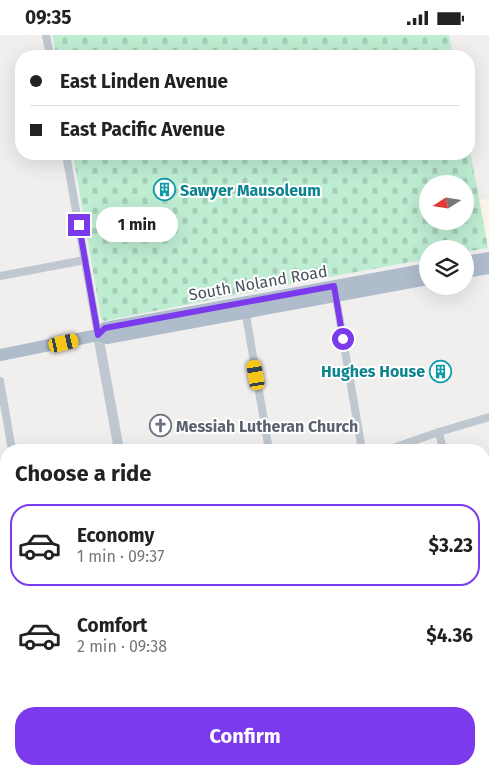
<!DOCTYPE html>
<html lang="en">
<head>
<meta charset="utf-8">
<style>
  :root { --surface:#fff; --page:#f2f2f2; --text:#222; --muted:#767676; --line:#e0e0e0; --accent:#7c3aed }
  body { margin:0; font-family:"Fira Sans",sans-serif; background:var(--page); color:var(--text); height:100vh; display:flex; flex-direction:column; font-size:19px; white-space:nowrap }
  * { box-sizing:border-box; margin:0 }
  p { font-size:16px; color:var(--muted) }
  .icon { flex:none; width:28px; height:28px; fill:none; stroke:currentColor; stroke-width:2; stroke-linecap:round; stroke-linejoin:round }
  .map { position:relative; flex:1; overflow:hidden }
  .details { position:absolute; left:0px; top:409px; width:490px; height:331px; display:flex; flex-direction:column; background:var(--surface); border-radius:20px 20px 0 0; box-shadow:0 5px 20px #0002 }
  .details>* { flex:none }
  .banner { position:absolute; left:15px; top:15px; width:460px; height:110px; border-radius:20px; box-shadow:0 5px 20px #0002; display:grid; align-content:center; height:110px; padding:0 15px; background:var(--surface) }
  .needle { width:32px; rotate:258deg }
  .tools { position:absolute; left:419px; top:140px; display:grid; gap:10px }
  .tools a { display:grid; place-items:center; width:55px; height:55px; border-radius:50%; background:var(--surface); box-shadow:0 5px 20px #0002; font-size:25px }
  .end { position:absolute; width:22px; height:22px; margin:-11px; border:6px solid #7c3aed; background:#fff; box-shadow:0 0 0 2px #fff }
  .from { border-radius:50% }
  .bubble { position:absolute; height:35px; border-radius:18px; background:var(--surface); box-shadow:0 5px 20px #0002; font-size:16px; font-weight:700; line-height:35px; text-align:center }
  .car { position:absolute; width:15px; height:30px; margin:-15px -8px; border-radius:6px; box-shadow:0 0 4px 1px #0007; background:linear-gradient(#f5c518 24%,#345 0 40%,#f5c518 0 76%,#345 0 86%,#f5c518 0) }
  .banner b { display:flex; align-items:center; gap:18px; height:48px; font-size:19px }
  .banner b+b { border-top:1px solid var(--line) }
  .banner i { width:12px; height:12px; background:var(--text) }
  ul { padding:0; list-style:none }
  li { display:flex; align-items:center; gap:15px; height:82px; margin:0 10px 8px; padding:0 5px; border:2px solid transparent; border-radius:20px }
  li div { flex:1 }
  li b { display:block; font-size:19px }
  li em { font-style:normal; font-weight:700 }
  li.selected { border-color:var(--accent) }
  li>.icon { width:45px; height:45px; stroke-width:1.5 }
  h2 { padding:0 15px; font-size:22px; line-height:60px }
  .primary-button { display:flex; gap:10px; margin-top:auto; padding:10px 15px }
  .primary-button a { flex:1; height:58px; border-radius:20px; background:var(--accent); color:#fff; font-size:20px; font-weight:700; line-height:58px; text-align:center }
  .status { display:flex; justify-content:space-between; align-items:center; height:35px; padding:0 25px; background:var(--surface); direction:ltr }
  .status svg { height:14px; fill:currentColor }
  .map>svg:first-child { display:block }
  .commercial { fill:#fbf6e8 }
  .forest { fill:url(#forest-crowns) }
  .cemetery { fill:url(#cemetery-stones); fill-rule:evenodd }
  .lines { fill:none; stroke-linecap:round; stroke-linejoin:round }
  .minor { stroke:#bfc8d0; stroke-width:8 }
  .tertiary { stroke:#bfc8d0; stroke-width:10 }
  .primary { stroke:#afbccc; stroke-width:12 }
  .rail { stroke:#b0b3b8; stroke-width:2 }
  .route { stroke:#7c3aed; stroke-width:6 }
  .labels { text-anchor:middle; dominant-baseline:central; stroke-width:4; stroke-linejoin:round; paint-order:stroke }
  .culture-label { font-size:16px; font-weight:bold; fill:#0d838f; stroke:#fff; text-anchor:start }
  .street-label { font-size:16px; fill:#47505b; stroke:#fff }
  .worship-label { font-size:16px; font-weight:bold; fill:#5b616d; stroke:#fff; text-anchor:start }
</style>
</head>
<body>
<div class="status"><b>09:35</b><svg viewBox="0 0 49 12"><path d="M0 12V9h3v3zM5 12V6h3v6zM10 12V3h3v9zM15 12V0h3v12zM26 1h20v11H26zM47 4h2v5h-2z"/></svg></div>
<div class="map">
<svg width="489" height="739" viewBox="0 0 489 739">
  <defs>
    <pattern id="forest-crowns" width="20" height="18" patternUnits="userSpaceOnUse" patternTransform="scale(1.25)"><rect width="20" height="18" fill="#beedd2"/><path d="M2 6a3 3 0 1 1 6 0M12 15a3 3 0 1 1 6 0" fill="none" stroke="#a5cdb7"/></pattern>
    <pattern id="cemetery-stones" width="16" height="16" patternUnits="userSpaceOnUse" patternTransform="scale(1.25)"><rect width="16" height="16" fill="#beedd2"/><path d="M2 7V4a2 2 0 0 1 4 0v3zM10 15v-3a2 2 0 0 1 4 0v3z" fill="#a5cdb7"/></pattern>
  </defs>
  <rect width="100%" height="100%" fill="#f1eeee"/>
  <!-- commercial -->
  <polygon class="commercial" points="489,163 489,217 479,165"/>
  <!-- forest -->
  <polygon class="forest" points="489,631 489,739 137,739 167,734 484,734 484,632"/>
  <!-- cemetery -->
  <g class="cemetery">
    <polygon points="53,0 449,0 453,21 56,21"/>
    <path d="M469,110L488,213L465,217V214H428L427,224L307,246L104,286L101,283L73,119H469ZM428,149H465V186H428Z"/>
  </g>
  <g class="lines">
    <!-- minor -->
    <g class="minor">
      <polyline points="46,0 50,21"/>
      <polyline points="66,119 98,300"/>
      <polyline points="0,241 85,225"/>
      <polyline points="335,257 362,415"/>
      <polyline points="245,274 269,415"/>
      <polyline points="0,346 12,415"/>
      <polyline points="439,397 443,415"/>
      <polyline points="387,415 439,397 489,382"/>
      <polyline points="0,453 6,452"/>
      <polyline points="0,521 6,519"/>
      <polyline points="484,580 489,579"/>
      <polyline points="484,632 489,631"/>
      <polyline points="0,643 6,642"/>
      <polyline points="137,739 167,734"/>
    </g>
    <!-- tertiary -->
    <g class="tertiary">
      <polyline points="98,300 119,415"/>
      <polyline points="224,734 225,739"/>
    </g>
    <!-- primary -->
    <g class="primary">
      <polyline points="465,227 489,223"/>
      <polyline points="465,237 489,233"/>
      <polyline points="98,300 107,303 428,244"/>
      <polyline points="0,320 98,300 105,293 428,234"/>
    </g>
    <!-- rail -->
    <g class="rail">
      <polyline points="0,699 6,707"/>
      <polyline points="26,734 32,739"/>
    </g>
  </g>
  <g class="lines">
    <!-- route -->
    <polyline class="route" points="79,190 98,300 105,293 334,251 343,304"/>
  </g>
  <!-- icons -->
  <defs>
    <symbol id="building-ring" viewBox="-11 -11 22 22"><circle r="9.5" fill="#fff" stroke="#0f9aa8" stroke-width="1.5"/><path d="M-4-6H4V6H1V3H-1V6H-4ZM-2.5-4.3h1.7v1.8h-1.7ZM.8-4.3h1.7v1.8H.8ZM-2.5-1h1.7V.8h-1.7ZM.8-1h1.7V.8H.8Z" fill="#0f9aa8"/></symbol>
    <symbol id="church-ring" viewBox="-11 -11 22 22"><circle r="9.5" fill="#fff" stroke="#6b7280" stroke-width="1.5"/><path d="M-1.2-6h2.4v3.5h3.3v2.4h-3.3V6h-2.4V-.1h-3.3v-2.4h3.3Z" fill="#6b7280"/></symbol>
  </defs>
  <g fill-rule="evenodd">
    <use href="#building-ring" x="152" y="142" width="25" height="25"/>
    <use href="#building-ring" x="428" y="324" width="25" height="25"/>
    <use href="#church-ring" x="148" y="378" width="25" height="25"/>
  </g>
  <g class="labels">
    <!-- culture labels -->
    <g class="culture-label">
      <text x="180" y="155">Sawyer Mausoleum</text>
      <text x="425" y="336" text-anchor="end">Hughes House</text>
    </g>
    <!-- street labels -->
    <g class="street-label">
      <text transform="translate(258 248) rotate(-10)">South Noland Road</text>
    </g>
    <!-- worship labels -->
    <g class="worship-label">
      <text x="176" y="391">Messiah Lutheran Church</text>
    </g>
  </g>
</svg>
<div class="tools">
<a><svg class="needle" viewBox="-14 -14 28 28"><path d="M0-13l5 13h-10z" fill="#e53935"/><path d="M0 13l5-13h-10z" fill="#767676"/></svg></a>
<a><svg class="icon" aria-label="layers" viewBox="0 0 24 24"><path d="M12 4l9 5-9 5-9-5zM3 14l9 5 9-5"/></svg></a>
</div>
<i class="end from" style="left:343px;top:304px"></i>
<i class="end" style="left:79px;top:190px"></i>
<div class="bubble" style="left:96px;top:172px;width:82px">1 min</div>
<i class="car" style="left:64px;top:308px;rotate:77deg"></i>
<i class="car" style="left:256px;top:340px;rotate:350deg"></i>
<div class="banner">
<b><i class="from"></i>East Linden Avenue</b>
<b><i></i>East Pacific Avenue</b>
</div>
<section class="details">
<h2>Choose a ride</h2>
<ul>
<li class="selected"><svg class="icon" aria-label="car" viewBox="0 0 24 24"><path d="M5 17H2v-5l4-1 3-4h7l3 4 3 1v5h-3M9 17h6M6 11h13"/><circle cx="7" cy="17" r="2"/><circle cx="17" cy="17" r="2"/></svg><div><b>Economy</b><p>1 min · 09:37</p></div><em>$3.23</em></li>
<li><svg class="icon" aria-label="car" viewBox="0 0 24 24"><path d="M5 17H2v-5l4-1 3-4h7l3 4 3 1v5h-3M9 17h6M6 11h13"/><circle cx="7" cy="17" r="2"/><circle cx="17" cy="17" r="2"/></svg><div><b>Comfort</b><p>2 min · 09:38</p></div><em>$4.36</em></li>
</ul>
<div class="primary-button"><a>Confirm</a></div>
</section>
</div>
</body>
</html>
